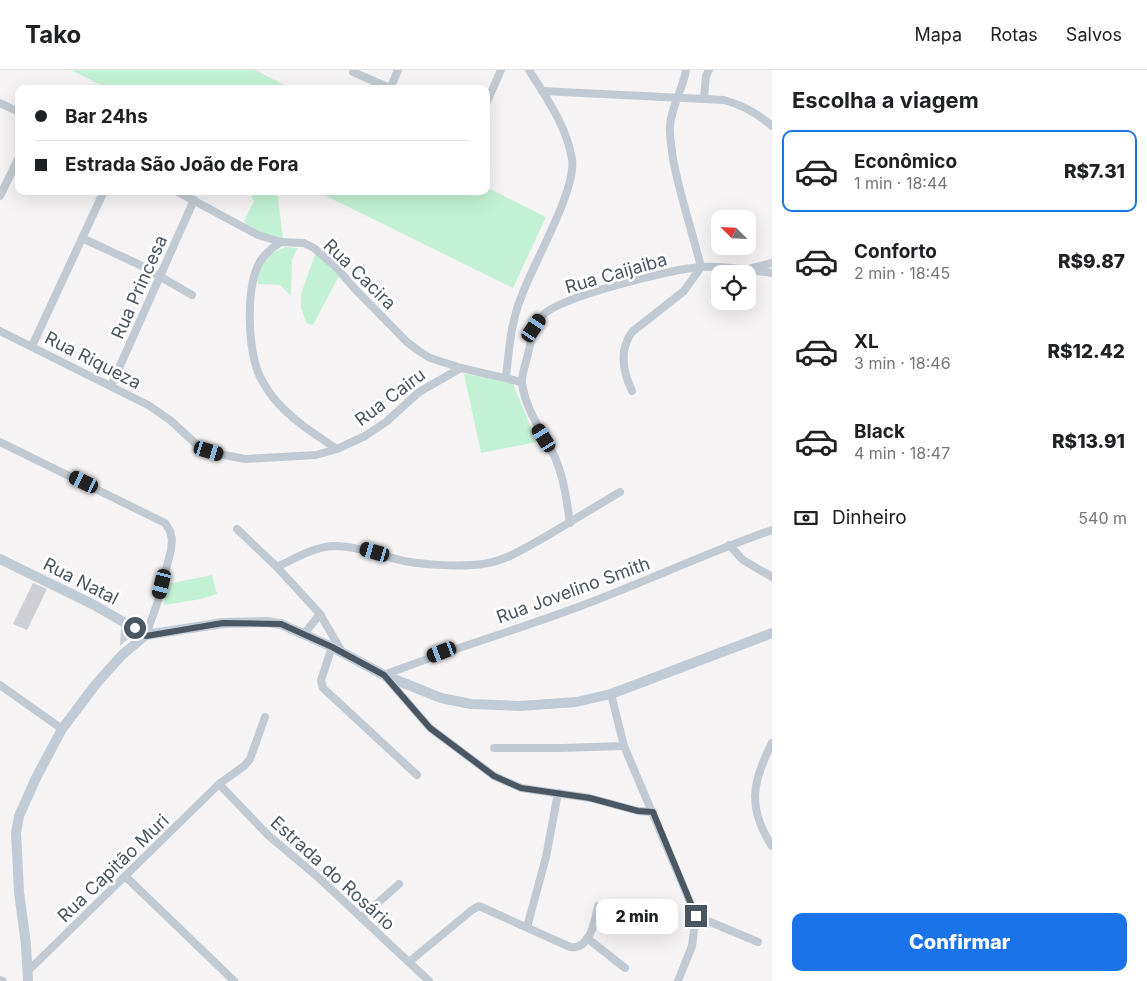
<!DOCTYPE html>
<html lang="pt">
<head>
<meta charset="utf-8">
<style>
  :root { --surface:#fff; --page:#f6f6f6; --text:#202124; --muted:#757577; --line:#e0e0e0; --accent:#1a73e8 }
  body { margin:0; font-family:Inter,sans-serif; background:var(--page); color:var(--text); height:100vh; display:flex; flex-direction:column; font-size:19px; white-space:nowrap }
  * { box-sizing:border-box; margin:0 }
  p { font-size:16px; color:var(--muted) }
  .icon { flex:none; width:28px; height:28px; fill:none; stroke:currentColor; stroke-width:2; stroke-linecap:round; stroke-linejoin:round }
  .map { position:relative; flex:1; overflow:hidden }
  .details { display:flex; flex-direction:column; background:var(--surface); width:375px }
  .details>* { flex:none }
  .guide { position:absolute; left:15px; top:15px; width:475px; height:110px; border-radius:10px; box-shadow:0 5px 20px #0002; display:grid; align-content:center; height:110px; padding:0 20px; background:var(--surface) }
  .needle { width:32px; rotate:294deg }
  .buttons { position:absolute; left:711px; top:140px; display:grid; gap:10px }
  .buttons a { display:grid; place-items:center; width:45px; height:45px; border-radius:10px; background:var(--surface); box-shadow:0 5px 20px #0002; font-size:25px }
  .end { position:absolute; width:22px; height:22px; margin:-11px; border:6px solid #4a5661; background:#fff; box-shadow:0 0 0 2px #fff }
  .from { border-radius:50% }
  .bubble { position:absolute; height:35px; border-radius:10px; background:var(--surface); box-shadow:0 5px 20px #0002; font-size:16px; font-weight:800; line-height:35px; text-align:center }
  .car { position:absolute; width:15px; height:30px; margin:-15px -8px; border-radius:6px; box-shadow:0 0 4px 1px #0007; background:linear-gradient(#222 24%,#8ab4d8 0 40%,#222 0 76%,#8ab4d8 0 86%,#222 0) }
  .guide b { display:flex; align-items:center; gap:18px; height:48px; font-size:19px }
  .guide b+b { border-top:1px solid var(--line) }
  .guide i { width:12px; height:12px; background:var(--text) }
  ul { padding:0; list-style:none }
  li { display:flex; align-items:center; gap:15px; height:82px; margin:0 10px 8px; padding:0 10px; border:2px solid transparent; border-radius:10px }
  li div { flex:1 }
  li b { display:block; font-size:19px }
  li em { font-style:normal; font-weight:800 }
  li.selected { border-color:var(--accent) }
  li>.icon { width:45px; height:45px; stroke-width:1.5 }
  h2 { padding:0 20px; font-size:22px; line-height:60px }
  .pay { display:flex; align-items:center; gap:12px; height:55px; padding:0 20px; font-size:19px }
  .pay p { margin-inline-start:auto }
  .button { display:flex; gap:10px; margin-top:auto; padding:10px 20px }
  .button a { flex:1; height:58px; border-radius:10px; background:var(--accent); color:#fff; font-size:20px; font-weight:800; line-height:58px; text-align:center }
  header { display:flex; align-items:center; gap:30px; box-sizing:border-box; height:70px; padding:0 25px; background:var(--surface); border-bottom:1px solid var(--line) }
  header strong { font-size:24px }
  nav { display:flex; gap:28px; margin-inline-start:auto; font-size:18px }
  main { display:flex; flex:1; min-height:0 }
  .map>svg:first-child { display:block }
  .green { fill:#c3f1d5 }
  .building { fill:#cdcfd5 }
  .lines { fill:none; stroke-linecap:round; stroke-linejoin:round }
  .street { stroke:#c1cad2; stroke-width:8 }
  .secondary { stroke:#c1cbd6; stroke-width:10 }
  .route { stroke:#4a5661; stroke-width:6 }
  .labels { text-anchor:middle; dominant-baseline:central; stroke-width:5; stroke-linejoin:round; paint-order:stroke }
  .street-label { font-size:18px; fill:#4a5661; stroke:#fff }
</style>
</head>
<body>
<header>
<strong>Tako</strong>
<nav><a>Mapa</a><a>Rotas</a><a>Salvos</a></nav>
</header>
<main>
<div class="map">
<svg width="772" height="911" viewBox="0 0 772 911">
  <rect width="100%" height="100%" fill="#f5f3f3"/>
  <!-- green -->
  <g class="green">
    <polygon points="71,0 255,0 292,19 109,19"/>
    <polygon points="486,117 546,147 513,218 316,121 486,121"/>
    <path d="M249,121H277L283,169C270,165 253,162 244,151L254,131Z"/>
    <path d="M286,177L297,178L292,190L291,226L280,215L258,214C254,195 270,182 286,177Z"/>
    <polygon points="316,182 340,204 313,255 306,253 301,238 301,224"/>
    <polygon points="464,304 512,312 537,372 481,383"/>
    <polygon points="212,505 217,524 201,529 164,535 167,514"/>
  </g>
  <!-- building -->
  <g class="building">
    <polygon points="33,513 47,519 27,560 13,554"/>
    <polygon points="121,558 129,563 129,568 120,576"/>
  </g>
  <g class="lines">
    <!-- street -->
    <g class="street">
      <polyline points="353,2 392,19"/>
      <polyline points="390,19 398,0"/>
      <path d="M542,21L724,30C743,35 757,43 772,56"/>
      <polyline points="704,28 706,6 709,0"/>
      <polyline points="0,33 19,42"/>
      <polyline points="486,34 501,0"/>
      <polyline points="176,121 258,165 281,172"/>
      <polyline points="0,126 19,87"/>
      <polyline points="82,168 140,195 192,225"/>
      <polyline points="752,198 772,193"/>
      <polyline points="0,261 148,335 170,350 195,373 209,381 224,385 245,389 316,385 337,379 365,366 386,352 419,322 461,298"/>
      <polyline points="32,276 104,121"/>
      <path d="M506,307C509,279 511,251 522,225C533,194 577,119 572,89C567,57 546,27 529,0"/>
      <polyline points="111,316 194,130"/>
      <path d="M632,321C623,302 619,280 632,262L684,221L701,197C692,161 680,126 673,89C672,78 669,66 670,55C672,35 683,19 686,0"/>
      <polyline points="0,372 165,453 170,461 172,469 171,480 158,531 146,565"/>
      <path d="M337,379C314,364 289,348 272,326C267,319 261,310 258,302C248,275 245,215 261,190C266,182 274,177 281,172L304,173L314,178L336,197L354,218L407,272L419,281L430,288L461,298L522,312"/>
      <path d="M570,453C567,432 564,409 556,390C544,362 527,345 522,314C521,305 526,293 528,284C531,270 533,257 542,246C558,227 672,199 700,197C722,195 750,200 772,203"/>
      <polyline points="237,459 277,497 320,544 342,582"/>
      <polyline points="729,475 743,490 772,507"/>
      <path d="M277,497C294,489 314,477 333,476C358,476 380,485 404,491C426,495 461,497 483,494C506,491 525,478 545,467C570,452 595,437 620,422"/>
      <polyline points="304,564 320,544"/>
      <polyline points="332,577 321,610 323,618 417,705"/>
      <polyline points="0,615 62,659"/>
      <polyline points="611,624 624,676 696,846 692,876 678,911"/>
      <path d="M772,673C752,712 747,738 772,776"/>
      <polyline points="494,678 562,678 624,676"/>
      <polyline points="219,714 269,766 320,809 429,911"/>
      <path d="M653,742L638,741L590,728L521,718L494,706L430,658L384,605C448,580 514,561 578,537C643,513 706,483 772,460"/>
      <polyline points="126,807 234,911"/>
      <polyline points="696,846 758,872"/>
      <polyline points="362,847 399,814"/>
      <polyline points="527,857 546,787 558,723"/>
      <polyline points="587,868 625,898"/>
      <path d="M409,892L472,840L479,836L570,877C590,880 595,851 598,836"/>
      <polyline points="27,902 219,714 244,696 250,689 265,647"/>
      <polyline points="0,910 3,911"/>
    </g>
    <!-- secondary -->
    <g class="secondary">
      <polyline points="0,489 94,535 146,565"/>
      <polyline points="28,911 26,875 19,822 17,781 16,763 19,746 36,708 62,659 96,614 122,585 146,565 223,553 267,552 281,554 332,577 384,605 441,628 471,634 520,636 576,632 611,624 772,563"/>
    </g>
  </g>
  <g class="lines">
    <!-- route -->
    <polyline class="route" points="135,558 146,566 223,553 281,554 332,577 384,605 430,658 494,706 521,718 590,728 638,741 653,742 696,846"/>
  </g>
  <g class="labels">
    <!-- street labels -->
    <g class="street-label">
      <text transform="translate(616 203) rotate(-16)">Rua Caijaiba</text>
      <text transform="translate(360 204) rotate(44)">Rua Cacira</text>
      <text transform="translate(139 217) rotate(-66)">Rua Princesa</text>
      <text transform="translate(93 290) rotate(27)">Rua Riqueza</text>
      <text transform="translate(390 327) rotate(-37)">Rua Cairu</text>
      <text transform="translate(81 511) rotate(27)">Rua Natal</text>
      <text transform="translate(573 520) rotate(-20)">Rua Jovelino Smith</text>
      <text transform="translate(113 798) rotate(-44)">Rua Capitão Muri</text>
      <text transform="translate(333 803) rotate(42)">Estrada do Rosário</text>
    </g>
  </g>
</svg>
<div class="buttons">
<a><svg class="needle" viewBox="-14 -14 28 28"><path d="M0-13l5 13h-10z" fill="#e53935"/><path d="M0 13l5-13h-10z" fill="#757577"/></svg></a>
<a><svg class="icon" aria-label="locate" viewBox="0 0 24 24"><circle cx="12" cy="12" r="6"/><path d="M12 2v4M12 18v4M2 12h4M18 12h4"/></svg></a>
</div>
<i class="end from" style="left:135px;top:558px"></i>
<i class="end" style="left:696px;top:846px"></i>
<div class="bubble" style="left:596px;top:829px;width:82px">2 min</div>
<i class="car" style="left:534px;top:258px;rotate:34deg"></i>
<i class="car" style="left:544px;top:368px;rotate:328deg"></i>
<i class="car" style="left:209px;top:381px;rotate:107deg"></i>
<i class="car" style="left:84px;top:412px;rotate:296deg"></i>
<i class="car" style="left:375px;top:482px;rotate:286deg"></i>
<i class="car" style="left:162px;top:514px;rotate:194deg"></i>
<i class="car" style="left:442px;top:582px;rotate:249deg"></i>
<div class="guide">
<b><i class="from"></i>Bar 24hs</b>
<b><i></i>Estrada São João de Fora</b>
</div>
</div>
<section class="details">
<h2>Escolha a viagem</h2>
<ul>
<li class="selected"><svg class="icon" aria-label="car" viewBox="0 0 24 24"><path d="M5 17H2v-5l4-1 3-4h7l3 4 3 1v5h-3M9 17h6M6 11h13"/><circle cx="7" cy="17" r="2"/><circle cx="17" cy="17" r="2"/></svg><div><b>Econômico</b><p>1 min · 18:44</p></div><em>R$7.31</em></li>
<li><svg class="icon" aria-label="car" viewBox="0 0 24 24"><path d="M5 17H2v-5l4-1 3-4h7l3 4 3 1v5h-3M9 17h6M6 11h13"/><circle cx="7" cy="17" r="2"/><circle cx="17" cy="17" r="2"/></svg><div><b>Conforto</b><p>2 min · 18:45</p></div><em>R$9.87</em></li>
<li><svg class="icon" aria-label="car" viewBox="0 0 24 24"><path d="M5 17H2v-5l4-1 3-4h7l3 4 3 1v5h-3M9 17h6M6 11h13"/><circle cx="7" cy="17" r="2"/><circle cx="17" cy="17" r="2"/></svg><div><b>XL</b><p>3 min · 18:46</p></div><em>R$12.42</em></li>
<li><svg class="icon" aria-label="car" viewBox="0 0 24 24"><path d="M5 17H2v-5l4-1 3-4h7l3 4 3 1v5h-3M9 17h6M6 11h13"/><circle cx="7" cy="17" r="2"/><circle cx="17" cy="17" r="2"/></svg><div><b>Black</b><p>4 min · 18:47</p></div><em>R$13.91</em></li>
</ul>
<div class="pay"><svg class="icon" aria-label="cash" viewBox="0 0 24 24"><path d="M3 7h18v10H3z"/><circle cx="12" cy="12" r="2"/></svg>Dinheiro<p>540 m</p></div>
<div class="button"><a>Confirmar</a></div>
</section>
</main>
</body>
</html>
